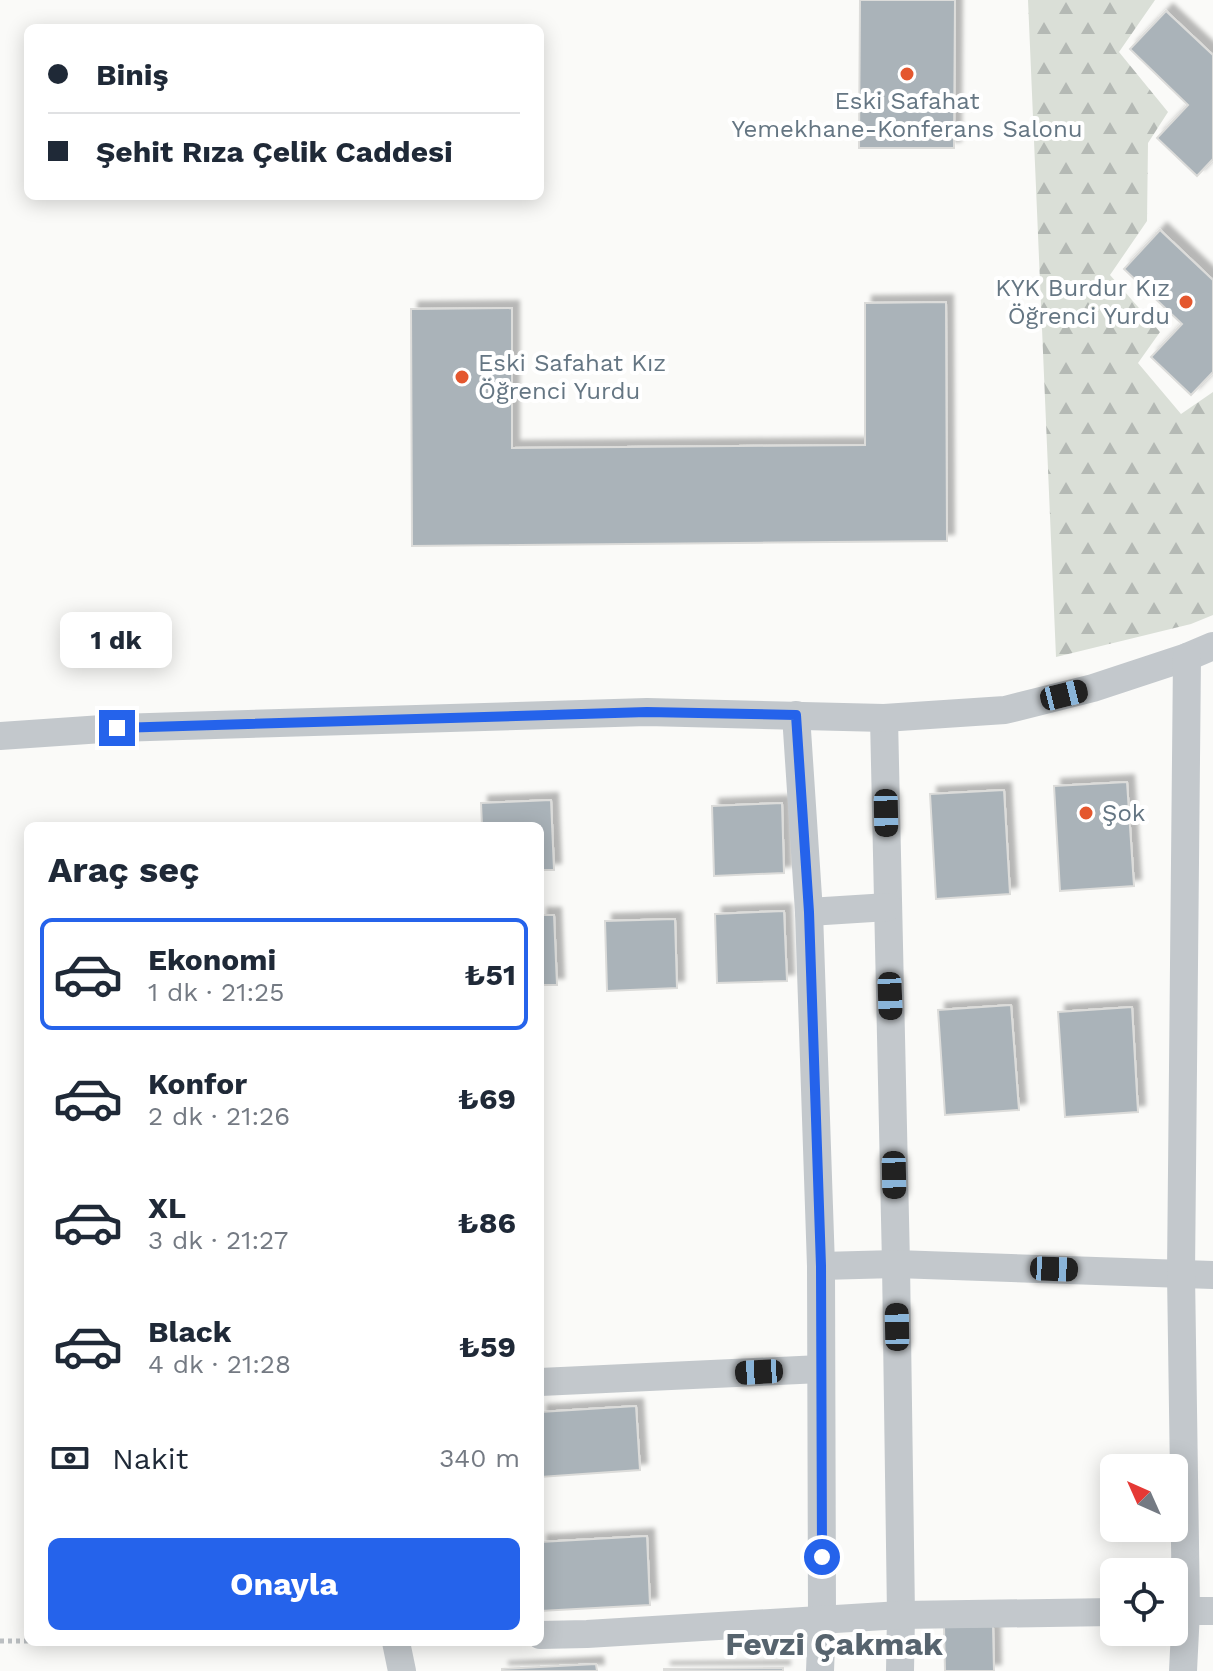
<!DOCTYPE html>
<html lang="tr">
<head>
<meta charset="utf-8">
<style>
  :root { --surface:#fff; --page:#f6f6f7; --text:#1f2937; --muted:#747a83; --line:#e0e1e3; --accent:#2563eb }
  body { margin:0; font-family:"Work Sans",sans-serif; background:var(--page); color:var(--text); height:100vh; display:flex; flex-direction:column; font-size:30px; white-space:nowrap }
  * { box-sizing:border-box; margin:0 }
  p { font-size:26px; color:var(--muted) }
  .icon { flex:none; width:44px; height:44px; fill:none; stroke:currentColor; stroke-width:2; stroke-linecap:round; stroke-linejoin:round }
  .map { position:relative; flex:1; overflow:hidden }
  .side { position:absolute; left:24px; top:822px; width:520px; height:824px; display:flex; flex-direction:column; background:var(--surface); border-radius:12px; box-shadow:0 4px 20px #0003 }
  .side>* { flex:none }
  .hud { position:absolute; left:24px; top:24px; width:520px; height:176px; border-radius:12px; box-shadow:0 4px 20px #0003; display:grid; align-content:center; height:176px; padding:0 24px; background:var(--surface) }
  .needle { width:52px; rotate:315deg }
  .controls { position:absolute; left:1100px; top:1454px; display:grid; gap:16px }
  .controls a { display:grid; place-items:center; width:88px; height:88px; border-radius:12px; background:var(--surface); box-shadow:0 4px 20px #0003; font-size:40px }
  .end { position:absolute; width:36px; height:36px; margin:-18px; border:10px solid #2563eb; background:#fff; box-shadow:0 0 0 4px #fff }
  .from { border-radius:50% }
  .bubble { position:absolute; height:56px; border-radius:12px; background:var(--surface); box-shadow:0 4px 20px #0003; font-size:26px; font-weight:700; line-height:56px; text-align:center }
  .car { position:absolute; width:24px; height:48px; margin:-24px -12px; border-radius:10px; box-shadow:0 0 6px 2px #0007; background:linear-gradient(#222 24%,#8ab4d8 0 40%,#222 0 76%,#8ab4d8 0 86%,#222 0) }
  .hud b { display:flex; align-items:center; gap:28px; height:76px; font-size:30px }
  .hud b+b { border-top:2px solid var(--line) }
  .hud i { width:20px; height:20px; background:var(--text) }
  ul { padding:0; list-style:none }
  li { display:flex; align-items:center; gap:24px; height:112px; margin:0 16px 12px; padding:0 8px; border:4px solid transparent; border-radius:12px }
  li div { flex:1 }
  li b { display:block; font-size:30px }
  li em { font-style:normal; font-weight:700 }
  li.selected { border-color:var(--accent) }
  li>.icon { width:72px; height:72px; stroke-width:1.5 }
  h2 { padding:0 24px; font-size:36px; line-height:96px }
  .pay { display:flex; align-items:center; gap:20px; height:88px; padding:0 24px; font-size:30px }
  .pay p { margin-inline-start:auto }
  .primary-button { display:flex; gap:16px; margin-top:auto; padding:16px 24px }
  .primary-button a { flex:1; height:92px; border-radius:12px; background:var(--accent); color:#fff; font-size:32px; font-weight:700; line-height:92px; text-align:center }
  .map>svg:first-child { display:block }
  .forest { fill:url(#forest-firs) }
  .building { fill:#aab3b9; stroke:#dcdcda; stroke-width:2; filter:url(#shadow) }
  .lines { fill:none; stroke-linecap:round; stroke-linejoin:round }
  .path { stroke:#bbbfc2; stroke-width:5; stroke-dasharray:4 4; stroke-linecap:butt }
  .minor { stroke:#c3c8cc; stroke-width:28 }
  .route { stroke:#2563eb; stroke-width:10 }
  .poi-dot { fill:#e4572e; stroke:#fff; stroke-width:3 }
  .labels { text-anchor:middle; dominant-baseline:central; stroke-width:8; stroke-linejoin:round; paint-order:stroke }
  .poi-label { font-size:24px; fill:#657683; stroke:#fff; text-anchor:start }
  .district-label { font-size:32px; font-weight:bold; fill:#57646e; stroke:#fff }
</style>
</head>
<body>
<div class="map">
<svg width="1213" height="1671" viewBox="0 0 1213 1671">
  <defs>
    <pattern id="forest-firs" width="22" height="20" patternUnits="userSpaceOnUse" patternTransform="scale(2)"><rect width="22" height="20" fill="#dadfd7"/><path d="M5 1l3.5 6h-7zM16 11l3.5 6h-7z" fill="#b4b9b4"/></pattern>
    <filter id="shadow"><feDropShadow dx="7" dy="-7" stdDeviation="2" flood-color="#0004"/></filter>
  </defs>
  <rect width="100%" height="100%" fill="#fafaf8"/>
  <!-- forest -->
  <polygon class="forest" points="1028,0 1155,0 1119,52 1168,112 1148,143 1147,221 1110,275 1160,332 1138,363 1181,414 1213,392 1213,615 1191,624 1056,657"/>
  <!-- building -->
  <g class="building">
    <polygon points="860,0 955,0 954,148 859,148"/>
    <polygon points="1166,11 1213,55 1213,159 1197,176 1157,138 1188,105 1130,49"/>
    <polygon points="1160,230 1213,280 1213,372 1191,395 1151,357 1182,324 1124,269"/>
    <polygon points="946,302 947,541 412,546 411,309 512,308 512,448 865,445 865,303"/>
    <polygon points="1127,782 1134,886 1060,891 1054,786"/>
    <polygon points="1004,790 1010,894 936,899 930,794"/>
    <polygon points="551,800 554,870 540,870 540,826 482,826 481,803"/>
    <polygon points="782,803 784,873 714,876 712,806"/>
    <polygon points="784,911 787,981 717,983 715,914"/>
    <polygon points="540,915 554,915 557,985 540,985"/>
    <polygon points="675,919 677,988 607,991 605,921"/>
    <polygon points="1011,1005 1019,1110 945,1115 938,1010"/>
    <polygon points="1132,1007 1138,1112 1065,1117 1058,1012"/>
    <polygon points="636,1406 640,1470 540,1477 540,1412"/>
    <polygon points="647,1536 650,1605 540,1611 540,1542"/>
    <polygon points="993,1626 994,1671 945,1671 944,1627"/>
    <polygon points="596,1664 597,1671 502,1671 502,1669"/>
    <polygon points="783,1668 783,1671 664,1671 664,1669"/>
  </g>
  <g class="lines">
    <!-- path -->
    <polyline class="path" points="0,1641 28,1641"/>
    <!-- minor -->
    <g class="minor">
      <polyline points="796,715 809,912 821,1266 822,1619 820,1671"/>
      <polyline points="884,718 896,1264 901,1615 900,1671"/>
      <polyline points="0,736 117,728 647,712 884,718 1005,710 1093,688 1187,657 1213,646"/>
      <polyline points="809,912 888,907"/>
      <polyline points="821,1266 896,1264 1213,1275"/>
      <polyline points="540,1382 821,1369"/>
      <polyline points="1174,1611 1186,1611 1181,1274 1187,657"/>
      <polyline points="540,1635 587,1634 901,1615 1114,1612"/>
      <polyline points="396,1642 402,1671"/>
      <polyline points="1183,1671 1186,1611 1213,1611"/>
    </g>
  </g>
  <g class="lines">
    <!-- route -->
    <polyline class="route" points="117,728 647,712 796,715 809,912 821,1266 822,1557"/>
  </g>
  <!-- markers -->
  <g class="poi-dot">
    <circle cx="907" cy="74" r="8"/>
    <circle cx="1186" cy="302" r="8"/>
    <circle cx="462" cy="377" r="8"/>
    <circle cx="1086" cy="813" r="8"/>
  </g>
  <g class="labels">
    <!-- poi labels -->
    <g class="poi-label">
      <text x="907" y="101" text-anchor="middle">Eski Safahat<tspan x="907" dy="28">Yemekhane-Konferans Salonu</tspan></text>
      <text x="1170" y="288" text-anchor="end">KYK Burdur Kız<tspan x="1170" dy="28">Öğrenci Yurdu</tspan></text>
      <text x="478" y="363">Eski Safahat Kız<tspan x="478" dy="28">Öğrenci Yurdu</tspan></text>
      <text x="1102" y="813">Şok</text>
    </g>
    <!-- district labels -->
    <g class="district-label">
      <text x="834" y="1644">Fevzi Çakmak</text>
    </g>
  </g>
</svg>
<div class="controls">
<a><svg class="needle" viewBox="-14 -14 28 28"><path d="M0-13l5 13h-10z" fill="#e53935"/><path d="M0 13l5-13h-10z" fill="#747a83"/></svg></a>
<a><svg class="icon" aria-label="locate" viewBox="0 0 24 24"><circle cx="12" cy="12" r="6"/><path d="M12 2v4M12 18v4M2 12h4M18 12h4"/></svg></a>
</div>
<i class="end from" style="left:822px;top:1557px"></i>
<i class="end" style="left:117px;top:728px"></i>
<div class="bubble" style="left:60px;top:612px;width:112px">1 dk</div>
<i class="car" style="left:1064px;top:695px;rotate:76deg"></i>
<i class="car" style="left:886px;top:813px;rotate:179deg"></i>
<i class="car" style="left:890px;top:996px;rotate:178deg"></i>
<i class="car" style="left:894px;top:1175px;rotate:179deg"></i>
<i class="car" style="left:1054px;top:1269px;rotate:92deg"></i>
<i class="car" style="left:897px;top:1327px;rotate:359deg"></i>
<i class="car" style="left:759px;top:1372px;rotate:267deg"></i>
<div class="hud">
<b><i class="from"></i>Biniş</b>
<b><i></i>Şehit Rıza Çelik Caddesi</b>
</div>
<section class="side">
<h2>Araç seç</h2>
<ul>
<li class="selected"><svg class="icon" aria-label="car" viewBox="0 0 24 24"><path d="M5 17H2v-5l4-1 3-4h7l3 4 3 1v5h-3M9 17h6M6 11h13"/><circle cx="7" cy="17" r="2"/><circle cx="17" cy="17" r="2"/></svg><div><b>Ekonomi</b><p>1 dk · 21:25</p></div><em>₺51</em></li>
<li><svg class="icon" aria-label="car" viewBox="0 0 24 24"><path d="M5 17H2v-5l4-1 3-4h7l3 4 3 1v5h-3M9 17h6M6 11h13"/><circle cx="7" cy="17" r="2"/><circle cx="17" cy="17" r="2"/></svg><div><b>Konfor</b><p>2 dk · 21:26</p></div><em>₺69</em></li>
<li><svg class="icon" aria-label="car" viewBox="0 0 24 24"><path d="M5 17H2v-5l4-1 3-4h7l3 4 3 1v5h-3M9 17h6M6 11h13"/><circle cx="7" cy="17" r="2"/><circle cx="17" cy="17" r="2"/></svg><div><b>XL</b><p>3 dk · 21:27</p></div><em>₺86</em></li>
<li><svg class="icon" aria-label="car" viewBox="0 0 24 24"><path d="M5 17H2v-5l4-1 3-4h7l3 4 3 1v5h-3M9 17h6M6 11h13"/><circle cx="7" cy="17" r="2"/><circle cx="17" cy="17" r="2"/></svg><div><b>Black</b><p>4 dk · 21:28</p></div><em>₺59</em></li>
</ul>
<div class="pay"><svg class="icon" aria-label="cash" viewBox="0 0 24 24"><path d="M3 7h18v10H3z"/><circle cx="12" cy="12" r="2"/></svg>Nakit<p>340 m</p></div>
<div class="primary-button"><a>Onayla</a></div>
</section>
</div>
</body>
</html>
